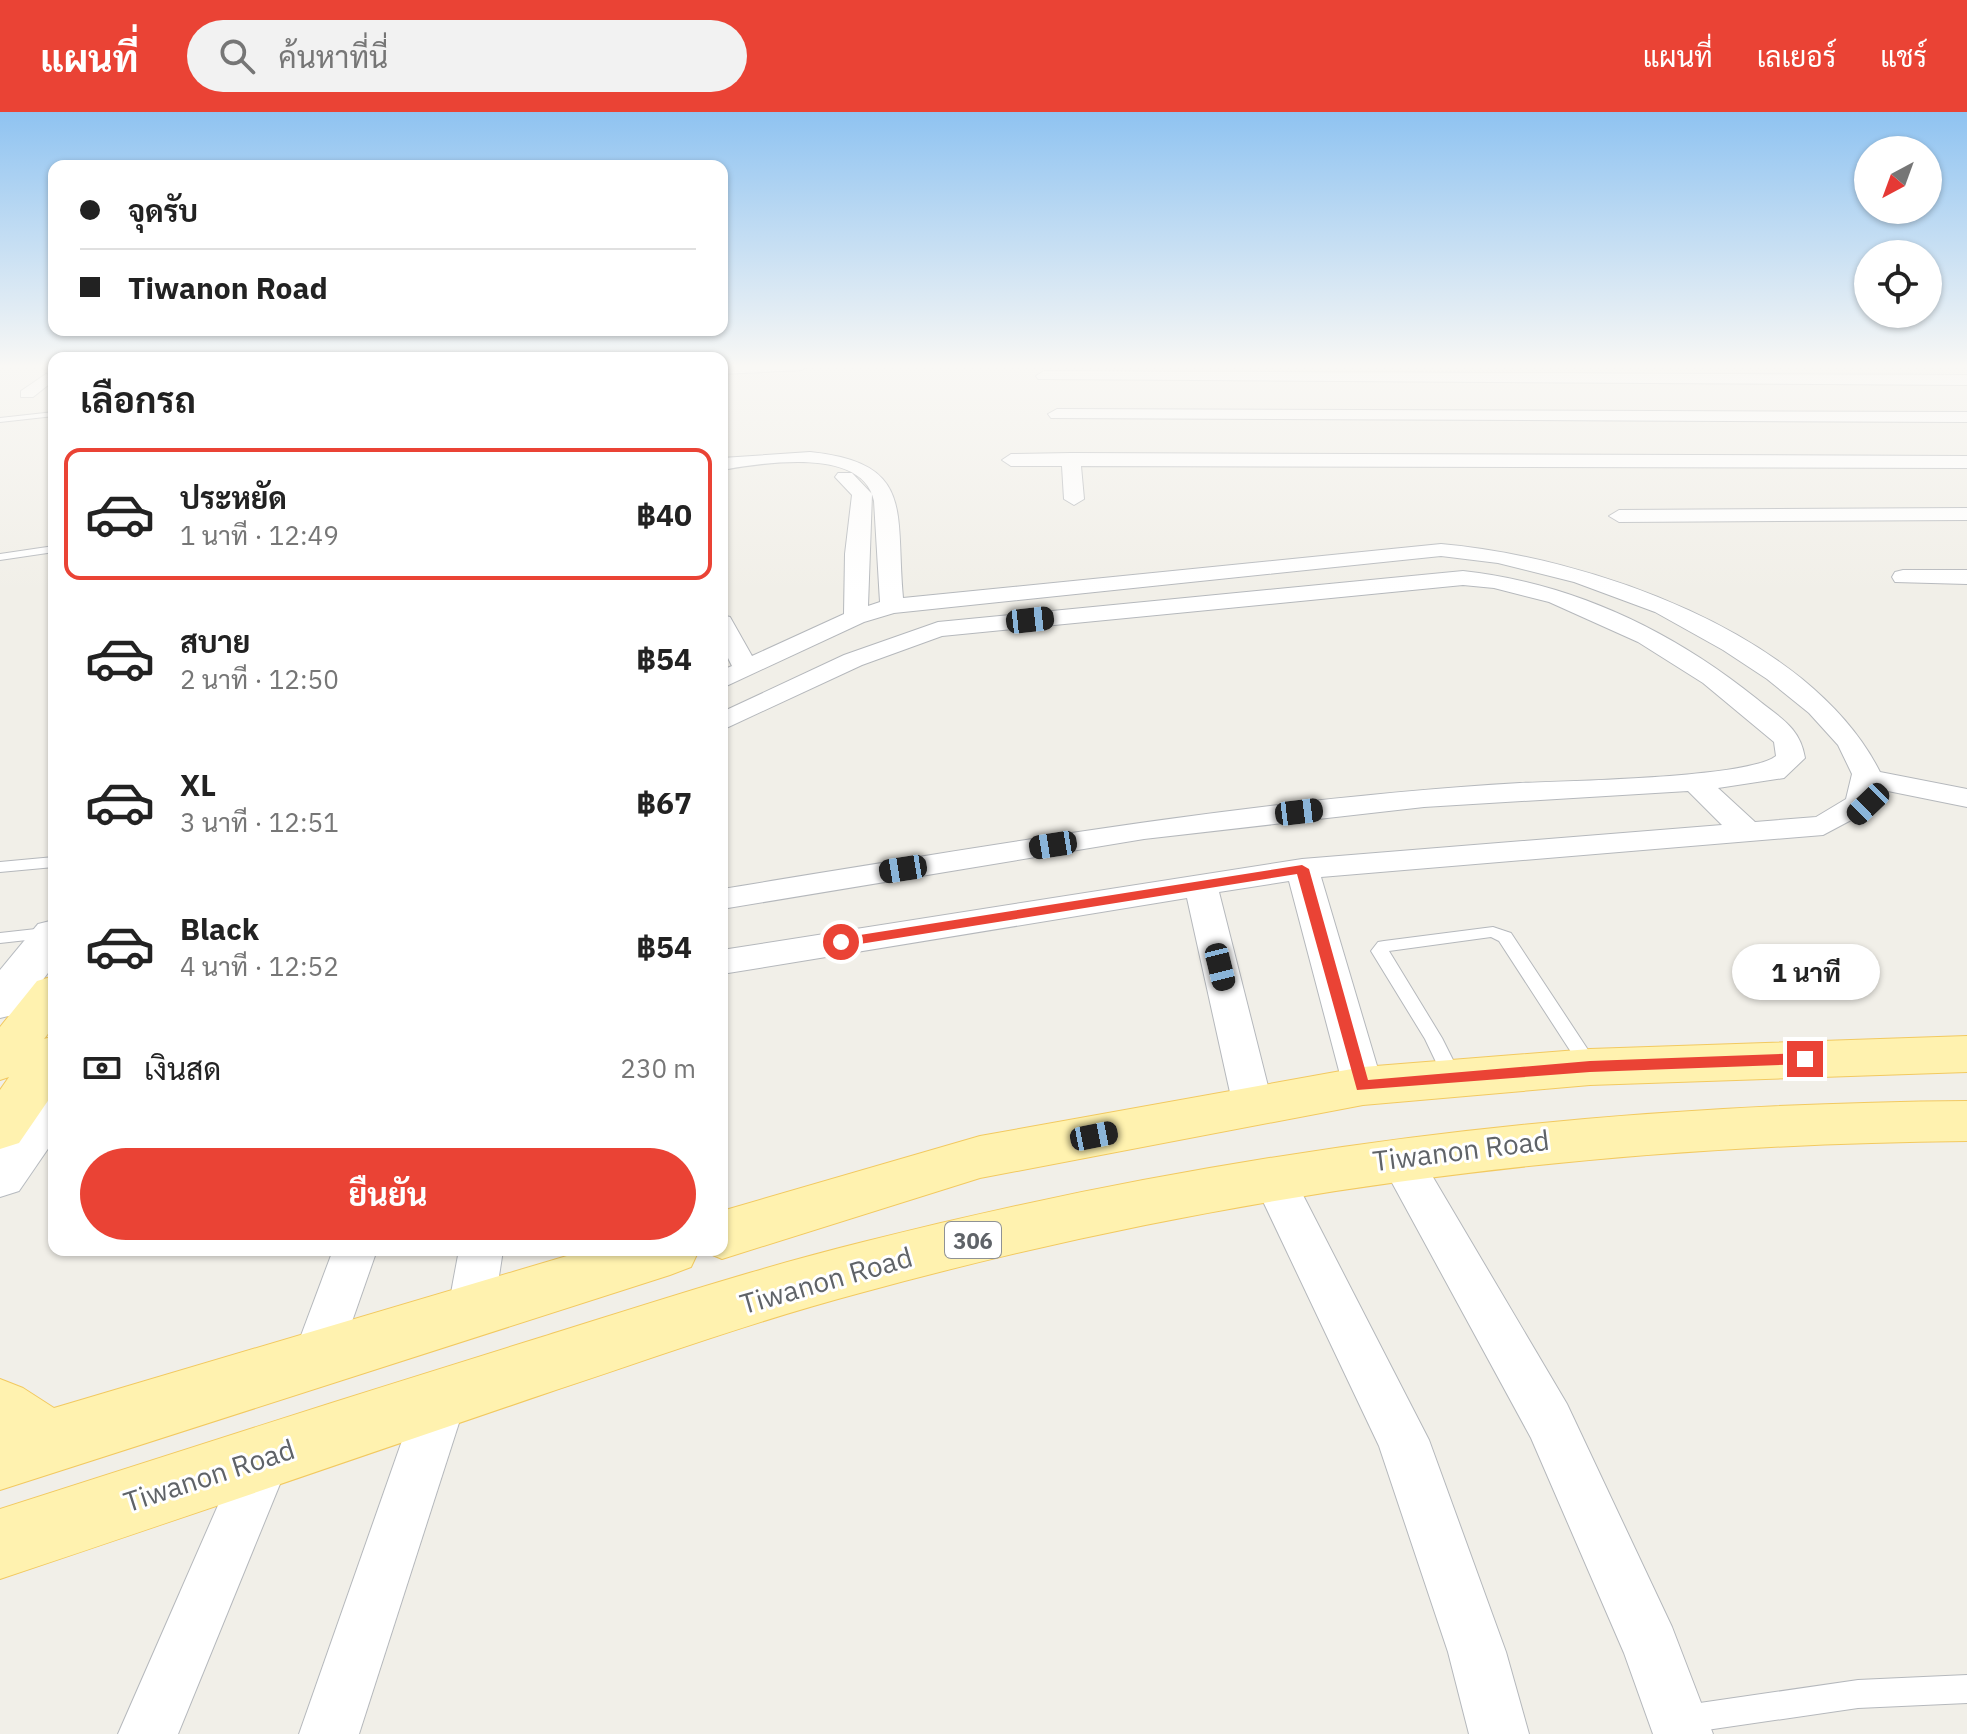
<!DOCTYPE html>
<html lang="th">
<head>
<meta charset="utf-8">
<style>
  :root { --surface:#fff; --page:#f2f2f2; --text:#222; --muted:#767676; --line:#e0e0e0; --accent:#ea4335 }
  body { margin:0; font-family:"IBM Plex Sans",Sarabun,sans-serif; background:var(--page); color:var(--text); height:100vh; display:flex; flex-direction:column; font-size:30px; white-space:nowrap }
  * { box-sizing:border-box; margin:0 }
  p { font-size:26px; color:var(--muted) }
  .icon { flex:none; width:44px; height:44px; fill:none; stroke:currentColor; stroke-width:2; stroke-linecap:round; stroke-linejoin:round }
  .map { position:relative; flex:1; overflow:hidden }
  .details { position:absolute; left:48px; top:240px; width:680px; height:904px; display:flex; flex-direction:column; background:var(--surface); border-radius:16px; box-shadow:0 2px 6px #0004 }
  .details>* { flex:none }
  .top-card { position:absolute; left:48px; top:48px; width:680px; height:176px; border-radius:16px; box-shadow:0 2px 6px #0004; display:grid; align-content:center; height:176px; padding:0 32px; background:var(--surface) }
  .needle { width:52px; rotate:221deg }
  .fabs { position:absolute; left:1854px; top:24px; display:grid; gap:16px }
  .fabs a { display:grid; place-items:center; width:88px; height:88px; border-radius:50%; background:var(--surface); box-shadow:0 2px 6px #0004; font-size:40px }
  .end { position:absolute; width:36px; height:36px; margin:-18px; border:10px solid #ea4335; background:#fff; box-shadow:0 0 0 4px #fff }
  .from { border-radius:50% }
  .bubble { position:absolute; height:56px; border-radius:28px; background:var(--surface); box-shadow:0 2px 6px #0004; font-size:26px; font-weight:700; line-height:56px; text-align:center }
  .car { position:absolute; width:24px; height:48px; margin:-24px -12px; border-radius:10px; box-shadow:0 0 6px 2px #0007; background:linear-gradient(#222 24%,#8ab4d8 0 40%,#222 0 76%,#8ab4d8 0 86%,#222 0) }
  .top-card b { display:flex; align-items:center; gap:28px; height:76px; font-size:30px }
  .top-card b+b { border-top:2px solid var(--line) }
  .top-card i { width:20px; height:20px; background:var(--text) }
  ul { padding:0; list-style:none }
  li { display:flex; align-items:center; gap:24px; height:132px; margin:0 16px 12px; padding:0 16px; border:4px solid transparent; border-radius:16px }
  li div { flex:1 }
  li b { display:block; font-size:30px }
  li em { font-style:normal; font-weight:700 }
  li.active { border-color:var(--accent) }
  li>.icon { width:72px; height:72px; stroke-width:1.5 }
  h2 { padding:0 32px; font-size:36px; line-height:96px }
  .pay { display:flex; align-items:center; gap:20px; height:88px; padding:0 32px; font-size:30px }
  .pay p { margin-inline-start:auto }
  .action { display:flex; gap:16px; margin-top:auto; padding:16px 32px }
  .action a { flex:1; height:92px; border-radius:48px; background:var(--accent); color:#fff; font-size:32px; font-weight:700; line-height:92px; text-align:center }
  header { display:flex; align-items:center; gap:48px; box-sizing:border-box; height:112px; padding:0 40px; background:var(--accent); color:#fff }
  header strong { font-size:38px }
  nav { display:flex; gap:44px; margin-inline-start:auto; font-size:28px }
  .search { width:560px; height:72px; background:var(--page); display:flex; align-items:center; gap:20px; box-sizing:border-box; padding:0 28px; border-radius:44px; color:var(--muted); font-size:30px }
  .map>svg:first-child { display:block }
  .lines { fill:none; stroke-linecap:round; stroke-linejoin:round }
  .lane-casing { stroke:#b5b8bc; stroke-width:2 }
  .street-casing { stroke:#b5b8bc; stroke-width:2 }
  .secondary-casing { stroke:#b6babf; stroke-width:2 }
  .primary-casing { stroke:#f2c960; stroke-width:2 }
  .lane { fill:#fff; fill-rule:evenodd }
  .street { fill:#fff; fill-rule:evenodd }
  .secondary { fill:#fff; fill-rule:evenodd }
  .primary { fill:#fff2af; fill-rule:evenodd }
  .route { fill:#ea4335 }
  .labels { text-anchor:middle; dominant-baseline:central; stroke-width:6; stroke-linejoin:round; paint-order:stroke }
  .shield { fill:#fff; stroke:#8f9295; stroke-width:2 }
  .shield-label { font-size:22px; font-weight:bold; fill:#5f6368 }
  .near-street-label { font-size:28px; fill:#5f6368; stroke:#fff }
</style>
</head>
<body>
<header>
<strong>แผนที่</strong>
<div class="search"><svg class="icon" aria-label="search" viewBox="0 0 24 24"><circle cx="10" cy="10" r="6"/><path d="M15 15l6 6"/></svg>ค้นหาที่นี่</div>
<nav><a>แผนที่</a><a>เลเยอร์</a><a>แชร์</a></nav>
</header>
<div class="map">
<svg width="1967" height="1622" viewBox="0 0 1967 1622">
  <rect width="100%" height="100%" fill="#f1efe8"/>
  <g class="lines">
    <defs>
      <g id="lane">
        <polygon points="54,300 54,304 0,310 0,306"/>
        <polygon points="54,434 54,440 0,448 0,442"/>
        <polygon points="54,745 54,755 0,760 0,750"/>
        <polygon points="54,815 54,825 0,831 0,821"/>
        <polygon points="1493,815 1511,821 1596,950 1599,955 1596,960 1584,960 1499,829 1491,825 1389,839 1442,926 1462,966 1460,971 1446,971 1425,927 1371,839 1378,830 1384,829"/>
        <polygon points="1967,1563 1967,1591 1858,1596 1686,1621 1676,1617 1672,1607 1676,1597 1686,1593 1858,1568"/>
      </g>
      <g id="street">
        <polygon points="722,253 810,253 802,258 722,262"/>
        <polygon points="1044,259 1967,263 1967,273 1038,267 1036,264"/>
        <polygon points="46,262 52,264 52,270 33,285 21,285 21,279"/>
        <polygon points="1057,297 1967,300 1967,310 1051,306 1048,302"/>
        <path d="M810,340C916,351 895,400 903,486L1441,432C1588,445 1809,520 1880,660L1967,677V695L1878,677L1870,698L1823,723L1321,765L1383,974L1377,984L1363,989L1349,984L1343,974L1289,769L1219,780L1273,994L1267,1005L1253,1009L1239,1005L1233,994L1187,786L722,862V838L1302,747L1722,713L1688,679L1424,695L1144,727L722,797V777C987,734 1252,687 1520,671C1567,669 1748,666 1776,644L1774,630L1703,571L1638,530L1549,490L1494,476L1463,473L942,524L862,553L722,618V600L844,543L938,510L1463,459C1572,471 1671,518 1757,587C1780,606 1800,615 1805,646L1784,666L1718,676L1755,710L1816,705L1846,687L1852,662L1838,633L1809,601L1767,567L1723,538L1655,500L1574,470L1498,451L1441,444L894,501L864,510L722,576V558L732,554L722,534V503L730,505L752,544L844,502L845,442L852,383L835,365L838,361H852L872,382L868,494L880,490L874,389C863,334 762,351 722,358V346Z"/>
        <polygon points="1071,341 1967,344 1967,356 1081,354 1084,387 1074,393 1064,387 1062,354 1011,354 1002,348 1011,342"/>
        <polygon points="1967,396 1967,408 1619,410 1609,404 1619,398"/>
        <polygon points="1903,458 1967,458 1967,472 1895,470 1892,465 1895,460"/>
        <polygon points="1399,1029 1414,1033 1567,1292 1672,1515 1713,1622 1653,1622 1624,1541 1531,1326 1378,1045 1384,1033"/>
        <polygon points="1272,1047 1287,1052 1429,1328 1506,1540 1529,1622 1469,1622 1448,1540 1379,1334 1251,1064 1257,1052"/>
        <polygon points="333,1138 377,1138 334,1261 317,1267 300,1261 293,1245"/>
        <polygon points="459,1138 503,1138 494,1197 488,1212 471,1218 454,1212 448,1197"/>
        <polygon points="442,1263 460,1269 467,1286 359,1622 299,1622 417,1286 424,1269"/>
        <polygon points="265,1320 283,1327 291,1345 178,1622 118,1622 247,1327"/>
      </g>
      <g id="secondary">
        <polygon points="54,808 54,853 17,902 0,906 0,858 38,812"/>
        <polygon points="54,968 54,1028 19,1079 0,1085 0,1021 36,973"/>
      </g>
      <g id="primary">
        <polygon points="54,864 54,914 44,927 54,924 54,980 19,1031 0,1037 0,978 9,965 0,968 0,915 37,869"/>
        <polygon points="1967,924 1967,960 1590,973 1363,993 980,1066 722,1147 701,1138 722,1138 722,1099 980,1024 1363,955 1590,937"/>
        <path d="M1967,989V1029C1586,1033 1228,1080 860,1181C755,1209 653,1246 550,1280C366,1342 184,1406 0,1467V1397C180,1339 361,1281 542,1225C648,1192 754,1157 863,1130C1231,1037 1587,992 1967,989Z"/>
        <polygon points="587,1138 699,1138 691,1155 670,1163 0,1378 0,1267 23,1276 54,1296"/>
      </g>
    </defs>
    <!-- lane casing -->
    <use href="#lane" class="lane-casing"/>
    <!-- street casing -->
    <use href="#street" class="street-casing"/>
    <!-- secondary casing -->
    <use href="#secondary" class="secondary-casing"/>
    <!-- primary casing -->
    <use href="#primary" class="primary-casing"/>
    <!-- lane -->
    <use href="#lane" class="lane"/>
    <!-- street -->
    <use href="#street" class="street"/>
    <!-- secondary -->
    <use href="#secondary" class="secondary"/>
    <!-- primary -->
    <use href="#primary" class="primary"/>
  </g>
  <!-- sky -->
  <linearGradient id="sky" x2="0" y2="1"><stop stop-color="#8fc3f1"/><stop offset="0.53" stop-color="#f9f8f5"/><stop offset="1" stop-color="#f9f8f5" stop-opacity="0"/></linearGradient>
  <rect width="1967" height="480" fill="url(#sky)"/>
  <!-- route -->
  <polygon class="route" points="1302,753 1309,757 1368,968 1590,949 1805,941 1812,947 1805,952 1590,960 1357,978 1297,762 841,835 835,830 841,826"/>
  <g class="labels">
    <!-- shield labels -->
    <rect class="shield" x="945" y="1110" width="56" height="36" rx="6"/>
    <g class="shield-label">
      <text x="973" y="1128">306</text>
    </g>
    <!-- near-street labels -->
    <g class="near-street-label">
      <text transform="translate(1461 1038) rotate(-7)">Tiwanon Road</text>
      <text transform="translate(826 1168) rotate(-16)">Tiwanon Road</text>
      <text transform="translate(209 1363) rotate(-18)">Tiwanon Road</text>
    </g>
  </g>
</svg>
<div class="fabs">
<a><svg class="needle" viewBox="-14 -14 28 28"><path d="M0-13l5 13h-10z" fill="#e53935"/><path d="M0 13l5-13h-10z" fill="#767676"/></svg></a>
<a><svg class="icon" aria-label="locate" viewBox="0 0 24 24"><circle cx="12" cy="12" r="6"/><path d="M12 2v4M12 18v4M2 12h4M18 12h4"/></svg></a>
</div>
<i class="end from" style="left:841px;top:830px"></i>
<i class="end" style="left:1805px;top:947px"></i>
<div class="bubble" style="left:1732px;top:832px;width:148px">1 นาที</div>
<i class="car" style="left:1030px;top:508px;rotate:84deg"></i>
<i class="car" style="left:1868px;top:692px;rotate:226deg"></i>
<i class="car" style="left:1299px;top:700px;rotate:83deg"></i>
<i class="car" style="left:1053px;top:733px;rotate:261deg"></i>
<i class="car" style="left:903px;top:757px;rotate:261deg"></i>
<i class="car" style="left:1220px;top:855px;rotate:166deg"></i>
<i class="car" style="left:1094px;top:1024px;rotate:79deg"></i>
<div class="top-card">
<b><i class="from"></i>จุดรับ</b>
<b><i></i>Tiwanon Road</b>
</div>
<section class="details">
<h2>เลือกรถ</h2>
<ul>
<li class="active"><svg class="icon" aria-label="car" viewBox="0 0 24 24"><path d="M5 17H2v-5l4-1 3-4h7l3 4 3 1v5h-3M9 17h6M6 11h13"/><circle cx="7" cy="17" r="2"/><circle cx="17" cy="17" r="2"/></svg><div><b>ประหยัด</b><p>1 นาที · 12:49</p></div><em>฿40</em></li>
<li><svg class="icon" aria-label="car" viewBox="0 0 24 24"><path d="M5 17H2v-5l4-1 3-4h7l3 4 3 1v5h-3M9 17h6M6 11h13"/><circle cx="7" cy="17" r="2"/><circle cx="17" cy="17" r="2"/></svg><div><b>สบาย</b><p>2 นาที · 12:50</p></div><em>฿54</em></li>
<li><svg class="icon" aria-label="car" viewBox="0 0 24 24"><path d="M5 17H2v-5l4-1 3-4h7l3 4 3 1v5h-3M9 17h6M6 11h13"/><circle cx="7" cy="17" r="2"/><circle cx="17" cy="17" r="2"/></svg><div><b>XL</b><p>3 นาที · 12:51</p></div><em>฿67</em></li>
<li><svg class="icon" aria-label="car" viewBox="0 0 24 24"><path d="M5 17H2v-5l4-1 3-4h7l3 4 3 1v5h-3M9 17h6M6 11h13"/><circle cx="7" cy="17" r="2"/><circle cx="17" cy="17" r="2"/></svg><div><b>Black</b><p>4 นาที · 12:52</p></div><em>฿54</em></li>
</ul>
<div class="pay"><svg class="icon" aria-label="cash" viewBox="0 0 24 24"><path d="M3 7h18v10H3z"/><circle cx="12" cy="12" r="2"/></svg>เงินสด<p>230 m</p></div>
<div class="action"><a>ยืนยัน</a></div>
</section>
</div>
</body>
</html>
